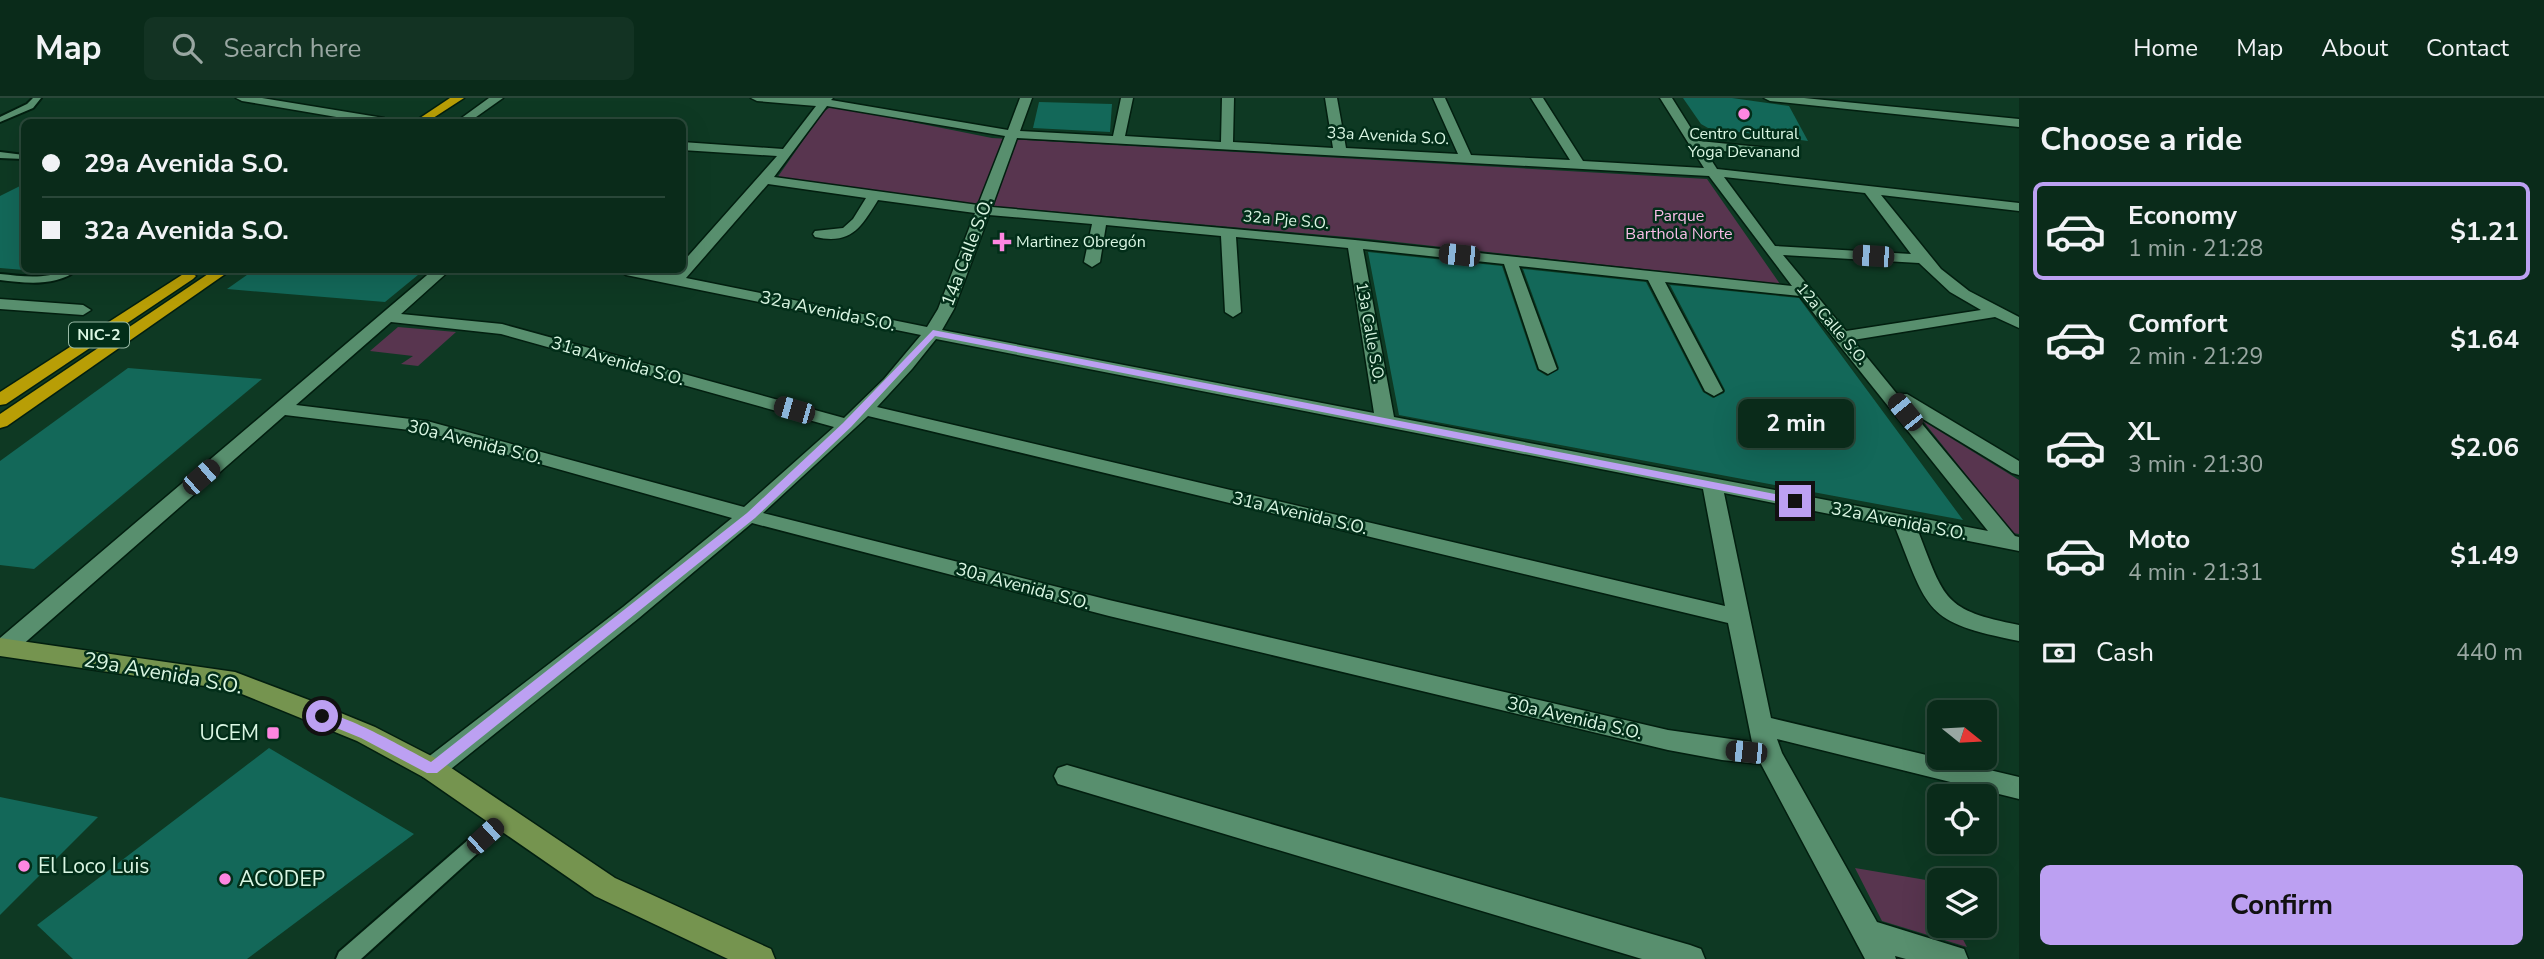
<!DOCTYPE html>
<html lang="en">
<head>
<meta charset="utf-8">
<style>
  :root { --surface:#0a2b1a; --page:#133323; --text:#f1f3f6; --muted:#99a7a2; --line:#2a4739; --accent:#bca0f2 }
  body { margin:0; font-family:"Nunito Sans",sans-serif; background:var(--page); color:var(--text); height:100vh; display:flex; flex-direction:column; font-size:26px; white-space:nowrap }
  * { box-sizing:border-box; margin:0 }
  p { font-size:23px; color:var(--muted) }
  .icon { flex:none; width:38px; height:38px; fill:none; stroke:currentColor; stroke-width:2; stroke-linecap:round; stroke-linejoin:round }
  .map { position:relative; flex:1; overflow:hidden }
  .sheet { display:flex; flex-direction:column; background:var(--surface); width:525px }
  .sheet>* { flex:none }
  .hud { position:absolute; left:21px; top:21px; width:665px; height:154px; border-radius:10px; box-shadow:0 7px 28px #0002,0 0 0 2px var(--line); display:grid; align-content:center; height:154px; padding:0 21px; background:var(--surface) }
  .needle { width:46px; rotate:108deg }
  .buttons { position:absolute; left:1927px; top:602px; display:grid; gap:14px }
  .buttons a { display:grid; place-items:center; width:70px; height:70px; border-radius:10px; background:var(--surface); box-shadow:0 7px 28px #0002,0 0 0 2px var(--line); font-size:35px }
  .end { position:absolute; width:32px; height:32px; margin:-16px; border:9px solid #bca0f2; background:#111; box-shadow:0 0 0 4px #111 }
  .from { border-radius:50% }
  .bubble { position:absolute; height:49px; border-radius:10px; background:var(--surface); box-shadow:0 7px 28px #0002,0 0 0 2px var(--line); font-size:23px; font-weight:700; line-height:49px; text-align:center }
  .car { position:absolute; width:21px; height:42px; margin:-21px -10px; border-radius:9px; box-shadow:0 0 5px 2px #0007; background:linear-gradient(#222 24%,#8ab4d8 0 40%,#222 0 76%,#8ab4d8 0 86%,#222 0) }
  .hud b { display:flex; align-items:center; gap:24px; height:66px; font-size:26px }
  .hud b+b { border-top:2px solid var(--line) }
  .hud i { width:18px; height:18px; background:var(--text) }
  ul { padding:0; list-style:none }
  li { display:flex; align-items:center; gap:21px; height:98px; margin:0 14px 10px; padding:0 7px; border:4px solid transparent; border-radius:10px }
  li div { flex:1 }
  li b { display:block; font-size:26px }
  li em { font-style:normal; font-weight:700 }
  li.selected { border-color:var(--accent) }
  li>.icon { width:63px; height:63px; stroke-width:1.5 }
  h2 { padding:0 21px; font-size:32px; line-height:84px }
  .pay { display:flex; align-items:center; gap:18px; height:77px; padding:0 21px; font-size:26px }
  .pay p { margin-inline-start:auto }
  .cta { display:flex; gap:14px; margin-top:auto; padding:14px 21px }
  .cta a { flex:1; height:80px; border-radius:10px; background:var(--accent); color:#111; font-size:28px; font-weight:700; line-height:80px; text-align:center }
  header { display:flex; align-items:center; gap:42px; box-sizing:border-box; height:98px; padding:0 35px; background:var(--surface); border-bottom:2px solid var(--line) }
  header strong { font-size:33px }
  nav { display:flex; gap:38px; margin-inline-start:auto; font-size:24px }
  .search { width:490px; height:63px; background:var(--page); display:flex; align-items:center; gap:18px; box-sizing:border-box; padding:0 24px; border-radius:10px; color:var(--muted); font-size:26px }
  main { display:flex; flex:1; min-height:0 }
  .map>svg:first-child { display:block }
  .green { fill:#58354f }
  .building { fill:#136859 }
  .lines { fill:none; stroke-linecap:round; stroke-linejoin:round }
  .lane-casing { stroke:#021e0f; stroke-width:4 }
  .street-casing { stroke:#021e0f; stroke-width:3 }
  .secondary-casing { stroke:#021e0f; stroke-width:3 }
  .highway-casing { stroke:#021e0f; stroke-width:3 }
  .lane { fill:#588f6e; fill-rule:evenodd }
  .street { fill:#588f6e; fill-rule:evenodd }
  .secondary { fill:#75944f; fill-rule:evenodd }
  .highway { fill:#b89e06; fill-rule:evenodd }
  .route { fill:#bca0f2 }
  .poi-dot { fill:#fe86e1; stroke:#022e19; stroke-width:2.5 }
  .labels { text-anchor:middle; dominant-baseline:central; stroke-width:5; stroke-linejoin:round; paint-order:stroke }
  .far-poi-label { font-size:16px; fill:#daf6e3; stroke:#022e19 }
  .far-street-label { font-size:16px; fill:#daf6e3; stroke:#022e19 }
  .far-park-label { font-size:16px; fill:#f9bde8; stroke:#022e19 }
  .shield { fill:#022e19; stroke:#99baa6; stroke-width:2 }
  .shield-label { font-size:16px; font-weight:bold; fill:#daf6e3 }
  .street-label { font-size:18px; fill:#daf6e3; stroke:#022e19 }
  .near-street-label { font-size:21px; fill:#daf6e3; stroke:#022e19 }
  .near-poi-label { font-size:21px; fill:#daf6e3; stroke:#022e19; text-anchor:start }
</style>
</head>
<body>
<header>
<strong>Map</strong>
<div class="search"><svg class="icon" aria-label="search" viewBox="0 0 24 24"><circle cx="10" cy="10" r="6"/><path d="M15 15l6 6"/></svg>Search here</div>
<nav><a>Home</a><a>Map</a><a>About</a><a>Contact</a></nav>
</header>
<main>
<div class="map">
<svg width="2019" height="861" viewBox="0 0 2019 861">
  <rect width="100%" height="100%" fill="#0e3923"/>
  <!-- green -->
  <g class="green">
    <polygon points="832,8 992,40 1707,81 1780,186 1369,141 945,104 777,80 823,14"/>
    <polygon points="398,229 456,234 418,268 401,266 413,258 370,253"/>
    <polygon points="1923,323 2019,382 2019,436 2013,435"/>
    <polygon points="1855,770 1932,783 1939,796 1939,828 1956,828 1967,849 1882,823"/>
  </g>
  <!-- building -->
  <g class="building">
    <polygon points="1683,0 1732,0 1789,8 1808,43 1708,30 1701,26"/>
    <polygon points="1039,4 1112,6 1110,34 1033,30"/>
    <polygon points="24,86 24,172 0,170 0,98"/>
    <polygon points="1368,154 1502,168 1537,272 1547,278 1559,270 1523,171 1646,184 1703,294 1713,300 1724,295 1725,292 1670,187 1799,200 1963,422 1399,317"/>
    <polygon points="254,172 424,172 385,204 227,191"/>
    <polygon points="128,270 262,281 34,471 0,467 0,363"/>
    <polygon points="269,650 414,736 247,861 73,861 37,827"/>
    <polygon points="0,699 98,719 0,817"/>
  </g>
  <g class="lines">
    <defs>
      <g id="lane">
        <polygon points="33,0 41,0 33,10 0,24 0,19 27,6"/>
        <polygon points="0,54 24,57 24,61 0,60"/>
        <path d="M65,172H77C56,189 25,185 0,182V176C22,178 44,182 65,172Z"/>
        <polygon points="505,712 511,715 514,720 511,725 361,861 336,861 339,854 499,715"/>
      </g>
      <g id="street">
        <polygon points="236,0 262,0 384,20 390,24 366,24 242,3"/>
        <polygon points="489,0 503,0 469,24 456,24"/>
        <path d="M751,0H833L831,2L1008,32L1020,0H1032L1020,33L1113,38L1121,0H1133L1125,38L1221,44L1222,0H1234L1233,44L1333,50L1325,0H1337L1346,50L1458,56L1433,0H1445L1471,57L1570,62L1531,0H1543L1583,63L1704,70L1660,0H1672L1699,43L1781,51L1787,55L1781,59L1704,51L1717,71L2019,105V113L1881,97L1941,171L1969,193L2019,219V230L1995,219L1853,242L1897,296H1907L2019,363V377L2012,375L1913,315L2015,438L2019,439V453L1918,433C1945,502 1943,512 2019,527V543C1924,524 1929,514 1895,429L1724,395L1771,620L2019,679V701L1777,641L1782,655L1877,824L1964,851L1968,861H1906L1895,858L1896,861H1865L1761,666L1722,662L1668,652L1109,518L752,425L639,520L441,679L432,682L423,679L419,671L423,663L623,509L732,420L426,334L285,317L12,556L0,557V540L433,172H450L401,216L502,226L844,320L884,281L921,237L626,177L618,172H646L672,177L676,172H682V165L777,58L682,52V44L783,51L816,8L757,3ZM827,8L1005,38L978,107L774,79ZM1017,40L1709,78L1792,188L1355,142L992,109ZM1724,79L1865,95L1911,156L1775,148ZM768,86L866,100L853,121L843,130L815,133L813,136L815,139C852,147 861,129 878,102L975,115L938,211L927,229L686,180ZM989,117L1092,126L1084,164L1092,169L1100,164L1106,127L1221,138L1225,214L1233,219L1241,214L1236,139L1348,150L1374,315L942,232L954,211ZM1363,151L1504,166L1539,271L1548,276L1557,271L1519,168L1648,182L1705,293L1714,298L1723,293L1665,184L1800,198L1988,433L1394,319ZM1783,157L1919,165L1950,194L1981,212L1846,233ZM391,224L501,236L834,329L744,409L427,323L296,307ZM936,241L1703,391L1725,508L877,309L912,271ZM868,318L1728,525L1752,644L1668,632L1109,502L763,415Z"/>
        <polygon points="1764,0 1804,0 2019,21 2019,29 1770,3"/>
        <polygon points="0,201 83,207 91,212 83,217 0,211"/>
        <polygon points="1067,667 1690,847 1701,851 1705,861 1642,861 1058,686 1054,678 1058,670"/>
      </g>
      <polygon id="secondary" points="0,540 235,574 309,602 375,629 441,663 615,780 771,851 775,861 728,861 595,798 423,679 357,643 232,592 0,558"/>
      <g id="highway">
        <polygon points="450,0 464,0 427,24 414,24"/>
        <polygon points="214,172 231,172 7,328 0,330 0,316"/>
        <polygon points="188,173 196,178 193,181 6,306 0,307 0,294"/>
      </g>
    </defs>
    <!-- lane casing -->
    <use href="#lane" class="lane-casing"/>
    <!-- street casing -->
    <use href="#street" class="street-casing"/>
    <!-- secondary casing -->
    <use href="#secondary" class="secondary-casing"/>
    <!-- highway casing -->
    <use href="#highway" class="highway-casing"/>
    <!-- lane -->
    <use href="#lane" class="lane"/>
    <!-- street -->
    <use href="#street" class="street"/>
    <!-- secondary -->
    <use href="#secondary" class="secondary"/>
    <!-- highway -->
    <use href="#highway" class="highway"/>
  </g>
  <!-- route -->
  <path class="route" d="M933,232L1795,400L1800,403L1795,407L935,238L851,329L755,420L437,675H427L361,640L317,622V615C336,610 411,654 431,664L747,415L843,325Z"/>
  <!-- markers -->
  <g class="poi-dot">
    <circle cx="1744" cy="16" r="7"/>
    <path d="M998.5 133.5h7v7h7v7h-7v7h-7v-7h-7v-7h7z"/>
    <rect x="266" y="628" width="14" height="14" rx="3.5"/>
    <circle cx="24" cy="768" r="7"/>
    <circle cx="225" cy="781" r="7"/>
  </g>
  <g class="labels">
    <!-- far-poi labels -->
    <g class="far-poi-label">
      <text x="1744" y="36">Centro Cultural<tspan x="1744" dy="18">Yoga Devanand</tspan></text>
      <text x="1016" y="144" text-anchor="start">Martinez Obregón</text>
    </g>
    <!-- far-street labels -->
    <g class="far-street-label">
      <text transform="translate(1388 38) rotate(3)">33a Avenida S.O.</text>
      <text transform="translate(1286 122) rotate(5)">32a Pje S.O.</text>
      <text transform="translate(1832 226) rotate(50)">12a Calle S.O.</text>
      <text transform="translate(1370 234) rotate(80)">13a Calle S.O.</text>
    </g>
    <!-- far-park labels -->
    <g class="far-park-label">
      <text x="1679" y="118">Parque<tspan x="1679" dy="18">Barthola Norte</tspan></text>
    </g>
    <!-- shield labels -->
    <rect class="shield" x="69" y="224.5" width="60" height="25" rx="5"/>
    <g class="shield-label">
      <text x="99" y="237">NIC-2</text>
    </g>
    <!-- street labels -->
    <g class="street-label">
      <text transform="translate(967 154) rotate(-69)">14a Calle S.O.</text>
      <text transform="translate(828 213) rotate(12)">32a Avenida S.O.</text>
      <text transform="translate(618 263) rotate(16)">31a Avenida S.O.</text>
      <text transform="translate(475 344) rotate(14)">30a Avenida S.O.</text>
      <text transform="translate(1300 415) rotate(13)">31a Avenida S.O.</text>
      <text transform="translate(1899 423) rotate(11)">32a Avenida S.O.</text>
      <text transform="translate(1023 488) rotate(15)">30a Avenida S.O.</text>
      <text transform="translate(1575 620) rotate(13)">30a Avenida S.O.</text>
    </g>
    <!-- near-street labels -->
    <g class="near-street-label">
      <text transform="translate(163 575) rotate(10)">29a Avenida S.O.</text>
    </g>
    <!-- near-poi labels -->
    <g class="near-poi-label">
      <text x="259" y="635" text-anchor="end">UCEM</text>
      <text x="38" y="768">El Loco Luis</text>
      <text x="239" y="781">ACODEP</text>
    </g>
  </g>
</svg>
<div class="buttons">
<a><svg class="needle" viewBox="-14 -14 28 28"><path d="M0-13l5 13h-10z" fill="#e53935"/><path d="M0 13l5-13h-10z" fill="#99a7a2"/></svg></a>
<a><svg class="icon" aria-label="locate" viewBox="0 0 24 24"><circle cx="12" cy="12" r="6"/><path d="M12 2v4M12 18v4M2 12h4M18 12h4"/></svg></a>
<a><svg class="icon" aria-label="layers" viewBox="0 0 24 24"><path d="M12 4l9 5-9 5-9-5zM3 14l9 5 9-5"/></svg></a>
</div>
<i class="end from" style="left:322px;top:618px"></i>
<i class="end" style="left:1795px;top:403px"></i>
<div class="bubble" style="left:1738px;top:301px;width:116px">2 min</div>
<i class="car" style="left:1459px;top:157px;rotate:276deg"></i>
<i class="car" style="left:1873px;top:158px;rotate:274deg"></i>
<i class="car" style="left:794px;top:312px;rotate:286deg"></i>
<i class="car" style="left:1905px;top:314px;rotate:321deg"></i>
<i class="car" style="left:201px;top:379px;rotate:49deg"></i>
<i class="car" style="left:1746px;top:654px;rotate:276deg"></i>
<i class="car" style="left:485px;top:738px;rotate:48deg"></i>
<div class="hud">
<b><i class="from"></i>29a Avenida S.O.</b>
<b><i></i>32a Avenida S.O.</b>
</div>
</div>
<section class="sheet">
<h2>Choose a ride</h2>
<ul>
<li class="selected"><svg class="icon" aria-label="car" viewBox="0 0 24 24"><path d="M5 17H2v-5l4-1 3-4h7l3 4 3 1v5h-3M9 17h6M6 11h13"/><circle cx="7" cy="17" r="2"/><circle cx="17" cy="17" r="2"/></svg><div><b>Economy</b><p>1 min · 21:28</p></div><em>$1.21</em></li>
<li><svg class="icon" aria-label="car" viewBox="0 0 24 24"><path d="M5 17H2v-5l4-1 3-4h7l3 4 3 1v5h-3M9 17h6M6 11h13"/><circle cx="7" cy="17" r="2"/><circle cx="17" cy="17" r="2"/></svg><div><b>Comfort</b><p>2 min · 21:29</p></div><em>$1.64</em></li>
<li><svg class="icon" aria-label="car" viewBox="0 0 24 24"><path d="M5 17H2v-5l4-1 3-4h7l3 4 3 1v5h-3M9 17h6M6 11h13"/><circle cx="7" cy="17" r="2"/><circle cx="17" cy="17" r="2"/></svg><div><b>XL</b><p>3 min · 21:30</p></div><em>$2.06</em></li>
<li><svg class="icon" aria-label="car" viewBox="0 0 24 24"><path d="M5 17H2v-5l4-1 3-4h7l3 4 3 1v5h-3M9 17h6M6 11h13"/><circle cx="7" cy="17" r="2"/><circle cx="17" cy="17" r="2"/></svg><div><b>Moto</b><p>4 min · 21:31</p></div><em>$1.49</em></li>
</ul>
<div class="pay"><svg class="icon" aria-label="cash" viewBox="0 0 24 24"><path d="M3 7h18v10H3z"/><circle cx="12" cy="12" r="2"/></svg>Cash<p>440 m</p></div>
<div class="cta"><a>Confirm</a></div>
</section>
</main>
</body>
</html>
